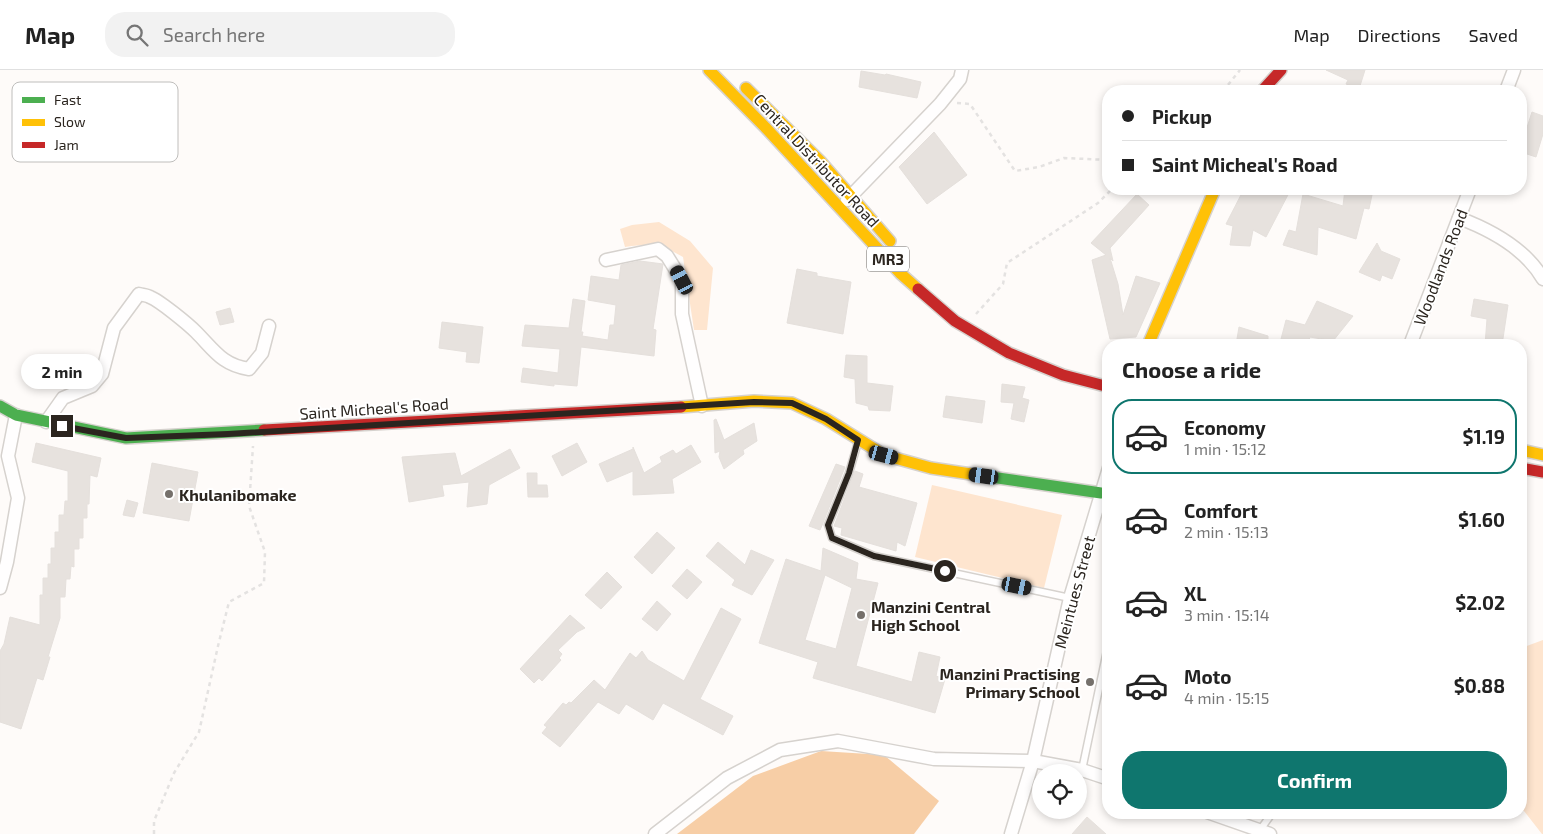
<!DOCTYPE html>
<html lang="en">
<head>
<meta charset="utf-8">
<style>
  :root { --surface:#fff; --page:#f2f2f2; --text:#222; --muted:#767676; --line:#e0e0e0; --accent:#0f766e }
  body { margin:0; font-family:"Exo 2",sans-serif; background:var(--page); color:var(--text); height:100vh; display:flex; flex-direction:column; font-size:19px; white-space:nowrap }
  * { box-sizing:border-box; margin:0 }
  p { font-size:16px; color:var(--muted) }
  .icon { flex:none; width:28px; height:28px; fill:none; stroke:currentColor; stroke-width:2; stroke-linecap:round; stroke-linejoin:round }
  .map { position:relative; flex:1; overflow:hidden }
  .side { position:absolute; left:1102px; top:269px; width:425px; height:480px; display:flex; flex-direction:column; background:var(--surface); border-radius:20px; box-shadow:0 2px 8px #0003 }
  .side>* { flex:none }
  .banner { position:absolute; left:1102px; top:15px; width:425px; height:110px; border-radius:20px; box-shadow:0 2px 8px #0003; display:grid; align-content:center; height:110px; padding:0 20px; background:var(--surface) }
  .buttons { position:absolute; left:1032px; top:694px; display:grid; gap:10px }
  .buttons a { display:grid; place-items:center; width:55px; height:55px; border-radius:50%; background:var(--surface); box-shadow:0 2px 8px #0003; font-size:25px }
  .end { position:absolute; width:22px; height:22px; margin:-11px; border:6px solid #2b251f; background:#fff; box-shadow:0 0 0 2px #fff }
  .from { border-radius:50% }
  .bubble { position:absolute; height:35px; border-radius:18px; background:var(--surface); box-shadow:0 2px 8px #0003; font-size:16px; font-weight:700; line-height:35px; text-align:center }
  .car { position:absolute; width:15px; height:30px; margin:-15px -8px; border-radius:6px; box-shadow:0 0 4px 1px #0007; background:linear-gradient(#222 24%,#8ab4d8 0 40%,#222 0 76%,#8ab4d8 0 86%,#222 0) }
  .banner b { display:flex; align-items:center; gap:18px; height:48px; font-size:19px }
  .banner b+b { border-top:1px solid var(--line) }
  .banner i { width:12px; height:12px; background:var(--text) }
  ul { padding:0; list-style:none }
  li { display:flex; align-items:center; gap:15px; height:75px; margin:0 10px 8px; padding:0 10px; border:2px solid transparent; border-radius:20px }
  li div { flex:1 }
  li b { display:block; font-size:19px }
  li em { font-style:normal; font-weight:700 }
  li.selected { border-color:var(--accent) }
  li>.icon { width:45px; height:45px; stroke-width:1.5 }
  h2 { padding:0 20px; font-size:22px; line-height:60px }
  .action { display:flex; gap:10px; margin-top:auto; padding:10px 20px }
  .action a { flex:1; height:58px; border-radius:20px; background:var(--accent); color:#fff; font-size:20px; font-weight:700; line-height:58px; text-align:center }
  header { display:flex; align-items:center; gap:30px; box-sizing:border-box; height:70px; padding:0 25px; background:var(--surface); border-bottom:1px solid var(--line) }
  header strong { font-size:24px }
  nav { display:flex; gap:28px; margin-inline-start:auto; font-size:18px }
  .search { width:350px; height:45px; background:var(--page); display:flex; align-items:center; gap:12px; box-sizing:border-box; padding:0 18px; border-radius:20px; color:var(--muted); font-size:19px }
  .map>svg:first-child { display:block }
  .green { fill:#fee5cf }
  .forest { fill:#f7cea6 }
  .building { fill:#e7e2de; stroke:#e5e0dc; fill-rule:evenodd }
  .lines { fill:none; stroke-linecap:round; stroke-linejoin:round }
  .lane-casing { stroke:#d6d2ce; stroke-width:9 }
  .street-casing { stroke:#d6d2ce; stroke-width:15 }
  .fast-casing { stroke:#d6d2ce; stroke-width:14 }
  .slow-casing { stroke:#d6d2ce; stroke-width:14 }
  .jam-casing { stroke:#d6d2ce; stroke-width:14 }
  .path { stroke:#e4e2e1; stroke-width:2.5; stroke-dasharray:4 4; stroke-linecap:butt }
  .lane { stroke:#fffefe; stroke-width:6 }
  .street { stroke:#fffefe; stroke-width:12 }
  .fast { stroke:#4caf50; stroke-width:11 }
  .slow { stroke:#ffc107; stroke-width:11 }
  .jam { stroke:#c62828; stroke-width:11 }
  .route { stroke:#2b251f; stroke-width:6 }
  .poi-dot { fill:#75706b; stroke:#fff; stroke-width:2 }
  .labels { text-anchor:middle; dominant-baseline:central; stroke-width:4; stroke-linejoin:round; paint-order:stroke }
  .shield { fill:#fff; stroke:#6b6662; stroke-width:1 }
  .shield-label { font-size:15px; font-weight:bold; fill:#2b251f }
  .street-label { font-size:16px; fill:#2b251f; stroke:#fff }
  .poi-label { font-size:16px; font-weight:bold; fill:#2b251f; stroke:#fff; text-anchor:start }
  .key { fill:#fff; stroke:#bfbebc; stroke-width:1 }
  .key-label { font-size:14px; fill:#2b251f }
</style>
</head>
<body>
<header>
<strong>Map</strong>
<div class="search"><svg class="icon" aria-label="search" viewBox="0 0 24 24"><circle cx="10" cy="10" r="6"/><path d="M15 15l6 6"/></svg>Search here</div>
<nav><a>Map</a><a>Directions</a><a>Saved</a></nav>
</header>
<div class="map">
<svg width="1543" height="764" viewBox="0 0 1543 764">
  <rect width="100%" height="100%" fill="#fefbf9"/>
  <!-- green -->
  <g class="green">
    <path d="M659,152L690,171L713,198L707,260H694L683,187C659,173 652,173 625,177L620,159L632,155Z"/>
    <polygon points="932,415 1062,445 1044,518 915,487"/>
    <polygon points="1543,570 1543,764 1542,764 1524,741 1521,740 1521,578"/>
  </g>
  <!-- forest -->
  <polygon class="forest" points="821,681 884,685 939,731 914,764 677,764 753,706"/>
  <!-- building -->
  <g class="building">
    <polygon points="1326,0 1365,0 1359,19 1346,14 1348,10"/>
    <polygon points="861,1 885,5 886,4 921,12 917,28 859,17"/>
    <polygon points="1532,42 1543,46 1543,64 1536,87 1521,82 1521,76"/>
    <polygon points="934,62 967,105 927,134 899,97"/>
    <polygon points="1244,119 1291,119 1266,167 1253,160 1250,176 1230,175 1233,156 1226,154"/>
    <polygon points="1345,119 1373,120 1369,139 1364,138 1356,169 1318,157 1317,185 1283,175 1289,160 1296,162 1303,124 1343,136"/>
    <polygon points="1137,124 1149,135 1110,178 1113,191 1110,188 1118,214 1123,245 1136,206 1160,213 1136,267 1110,269 1092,190 1106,185 1091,173"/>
    <polygon points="1377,173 1381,181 1400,189 1392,209 1382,205 1380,211 1359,202"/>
    <polygon points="640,191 663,194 653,259 656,260 654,286 581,277 577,316 554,314 554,316 521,312 523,298 558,303 560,279 522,276 525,255 569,258 573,229 585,231 581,262 583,262 582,266 608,270 610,255 614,255 616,235 588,230 591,206 619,210 621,195"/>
    <polygon points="797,199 817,203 817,206 851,212 843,264 787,253"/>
    <polygon points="1474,229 1508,235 1502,275 1485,275 1487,249 1471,246"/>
    <polygon points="1317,231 1353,246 1333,271 1310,267 1307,275 1284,275 1280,273 1286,250 1305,255"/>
    <polygon points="230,238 234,252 220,255 216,242"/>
    <polygon points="442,252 483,257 479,293 466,292 467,282 439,278"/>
    <polygon points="1239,257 1268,266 1268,275 1236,275"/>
    <polygon points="846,285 867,286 867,313 893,316 890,341 869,340 868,336 856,333 855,309 844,307"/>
    <polygon points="1002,314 1025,317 1022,328 1029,330 1024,352 1011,349 1014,333 1001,332"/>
    <polygon points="946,326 985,331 982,353 943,347"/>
    <polygon points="716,349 724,370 754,353 757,371 743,380 744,384 724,399 719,387 720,381 715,383 714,350"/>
    <polygon points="36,373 101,388 97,407 90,405 89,434 87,434 87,448 83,448 83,468 79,468 79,479 74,479 74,497 71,496 70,509 66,509 65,527 60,527 60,548 48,587 50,587 43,610 37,608 21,659 0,652 0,581 4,574 10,547 40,555 40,525 43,525 43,508 48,508 48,494 51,494 51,478 55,478 55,462 59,462 59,445 64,445 65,431 68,431 68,401 32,392"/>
    <polygon points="577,373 587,392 562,406 552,386"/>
    <polygon points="691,375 701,392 672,409 674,423 633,425 633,401 607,412 599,394 633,379 633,377 644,403 662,392 660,387 673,380 676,384"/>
    <polygon points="510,379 520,398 489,415 487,434 467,437 469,412 442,415 444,426 409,432 402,387 455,383 461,406"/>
    <polygon points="152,393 198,402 189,451 143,443"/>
    <polygon points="836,394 845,397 823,453 820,460 809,456"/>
    <polygon points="855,401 863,404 859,417 917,433 905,476 897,472 896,481 841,465 842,458 834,456"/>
    <polygon points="527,403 537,403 537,415 547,415 548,427 528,427"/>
    <polygon points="127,430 138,433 134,447 123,445"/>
    <polygon points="657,462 675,478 652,504 634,487"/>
    <polygon points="718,472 745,495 751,480 774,490 752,525 732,515 735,510 706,486"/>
    <path d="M823,478L858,493L856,509L878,513L856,596L912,612L919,582L940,587L936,606L945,609L935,643L813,608L818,592L759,573L786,489L821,501ZM825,505L852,518L836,579L805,570Z"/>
    <polygon points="687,499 702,512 687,529 672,516"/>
    <polygon points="607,502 622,517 601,539 585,525"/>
    <polygon points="657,531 671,544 657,561 642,549"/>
    <polygon points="721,538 741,549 700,629 733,646 723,665 663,633 653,650 626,634 619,644 598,632 560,677 542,663 547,657 544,655 563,633 566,635 569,632 571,633 594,610 605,620 630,583 636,588 642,581 648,590 684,611"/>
    <polygon points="570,545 585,558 577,562 558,580 562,584 559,588 561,590 542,611 539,608 534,613 520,599"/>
    <polygon points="1087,747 1106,764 1072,764"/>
  </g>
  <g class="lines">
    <defs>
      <g id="lane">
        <polyline points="858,372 849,403 828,455 832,468 874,486 1070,528"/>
        <polyline points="1082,700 1109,571"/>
        <polyline points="1260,760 1273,742"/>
      </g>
      <g id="street">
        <polyline points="1506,21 1514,0"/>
        <polyline points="847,130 940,34 960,9 962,0"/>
        <path d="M1459,148C1491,160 1525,178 1543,209"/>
        <polyline points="606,190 658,179 667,186 682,210 682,244 702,336"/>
        <polyline points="1410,275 1470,119"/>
        <path d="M46,352L63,328L92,316L102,304L114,258L139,224C142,225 147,225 150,227C160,231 188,254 196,262C214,280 222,295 249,299L262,283L269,256"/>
        <polyline points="0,518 7,492 18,428 8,386 16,345"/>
        <polyline points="1207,742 1270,764"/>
        <polyline points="655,764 727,708 780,680 838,671 934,689 1033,691 1082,700 1109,709"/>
        <polyline points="1011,764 1033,691 1070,528 1109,398"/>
      </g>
      <g id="fast">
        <polyline points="0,336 16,345 126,368 264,360"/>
        <polyline points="991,407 1101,423"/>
      </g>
      <g id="slow">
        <polyline points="709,0 765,57 901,204 918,219"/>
        <polyline points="746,18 821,92 890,171"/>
        <polyline points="1148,275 1215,119"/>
        <polyline points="681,337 754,331 792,333 826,349 884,385 931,398 991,407"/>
        <polyline points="1521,380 1543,385"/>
      </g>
      <g id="jam">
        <polyline points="1262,21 1281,0"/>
        <polyline points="918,219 955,251 1009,283 1063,305 1109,317"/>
        <polyline points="264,360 681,337"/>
        <polyline points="1521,398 1543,402"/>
      </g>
    </defs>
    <!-- lane casing -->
    <use href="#lane" class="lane-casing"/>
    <!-- street casing -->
    <use href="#street" class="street-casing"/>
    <!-- fast casing -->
    <use href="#fast" class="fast-casing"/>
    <!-- slow casing -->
    <use href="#slow" class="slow-casing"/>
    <!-- jam casing -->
    <use href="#jam" class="jam-casing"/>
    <!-- path -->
    <g class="path">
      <polyline points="1223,21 1240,0"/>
      <polyline points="957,33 970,34 1015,101 1039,97 1064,88 1109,90"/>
      <polyline points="976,244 1003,214 1007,193 1098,133 1112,119"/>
      <polyline points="154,764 154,751 174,703 199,662 218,576 229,532 264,513 265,482 249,436 253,376"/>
    </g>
    <!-- lane -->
    <use href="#lane" class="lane"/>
    <!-- street -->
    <use href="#street" class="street"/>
    <!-- fast -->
    <use href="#fast" class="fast"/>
    <!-- slow -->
    <use href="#slow" class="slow"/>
    <!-- jam -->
    <use href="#jam" class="jam"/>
  </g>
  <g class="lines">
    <!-- route -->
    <polyline class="route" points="62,356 126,368 228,364 754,332 792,333 826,349 858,370 849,403 828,455 832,468 874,486 945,501"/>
  </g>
  <!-- markers -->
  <g class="poi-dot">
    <circle cx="169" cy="424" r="5"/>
    <circle cx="861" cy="545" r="5"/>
    <circle cx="1090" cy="612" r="5"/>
  </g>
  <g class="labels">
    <!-- shield labels -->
    <rect class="shield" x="867" y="176.5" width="42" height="25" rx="4"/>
    <g class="shield-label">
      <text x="888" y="189">MR3</text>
    </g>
    <!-- street labels -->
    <g class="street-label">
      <text transform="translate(817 90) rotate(47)">Central Distributor Road</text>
      <text transform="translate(1440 197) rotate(-69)">Woodlands Road</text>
      <text transform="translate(374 338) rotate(-4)">Saint Micheal's Road</text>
      <text transform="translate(1074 522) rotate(-75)">Meintues Street</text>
    </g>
    <!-- poi labels -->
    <g class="poi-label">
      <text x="179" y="424">Khulanibomake</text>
      <text x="871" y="536">Manzini Central<tspan x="871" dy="18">High School</tspan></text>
      <text x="1080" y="603" text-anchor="end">Manzini Practising<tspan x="1080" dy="18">Primary School</tspan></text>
    </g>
  </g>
  <!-- legend -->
  <rect x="12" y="12" width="166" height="80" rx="8" class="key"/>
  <rect x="22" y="27" width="23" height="6" fill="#4caf50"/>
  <rect x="22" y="49" width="23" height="7" fill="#ffc107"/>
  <rect x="22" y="72" width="23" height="6" fill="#c62828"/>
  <g class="key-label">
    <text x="54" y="35">Fast</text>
    <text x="54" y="57">Slow</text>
    <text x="54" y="80">Jam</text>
  </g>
</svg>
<div class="buttons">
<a><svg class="icon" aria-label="locate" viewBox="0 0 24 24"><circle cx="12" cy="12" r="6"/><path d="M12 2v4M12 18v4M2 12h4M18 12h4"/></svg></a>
</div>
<i class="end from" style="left:945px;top:501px"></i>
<i class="end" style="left:62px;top:356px"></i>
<div class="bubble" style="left:21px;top:284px;width:82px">2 min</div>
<i class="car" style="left:682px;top:210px;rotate:332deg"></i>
<i class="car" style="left:884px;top:385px;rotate:105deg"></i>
<i class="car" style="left:984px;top:406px;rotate:278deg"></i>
<i class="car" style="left:1017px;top:516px;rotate:102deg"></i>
<div class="banner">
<b><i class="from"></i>Pickup</b>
<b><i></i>Saint Micheal's Road</b>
</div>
<section class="side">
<h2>Choose a ride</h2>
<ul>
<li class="selected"><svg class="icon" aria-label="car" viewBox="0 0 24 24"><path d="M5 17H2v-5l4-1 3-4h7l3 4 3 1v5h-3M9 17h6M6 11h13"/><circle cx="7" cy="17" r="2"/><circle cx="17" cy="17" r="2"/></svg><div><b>Economy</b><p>1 min · 15:12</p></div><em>$1.19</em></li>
<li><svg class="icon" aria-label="car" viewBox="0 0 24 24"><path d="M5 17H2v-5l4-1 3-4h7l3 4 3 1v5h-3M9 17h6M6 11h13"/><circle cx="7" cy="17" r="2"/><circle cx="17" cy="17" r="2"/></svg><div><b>Comfort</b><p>2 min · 15:13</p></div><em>$1.60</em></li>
<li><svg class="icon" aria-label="car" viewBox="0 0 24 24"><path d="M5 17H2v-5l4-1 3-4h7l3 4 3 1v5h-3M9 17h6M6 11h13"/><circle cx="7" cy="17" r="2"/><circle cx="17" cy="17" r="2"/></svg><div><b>XL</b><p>3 min · 15:14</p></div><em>$2.02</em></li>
<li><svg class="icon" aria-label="car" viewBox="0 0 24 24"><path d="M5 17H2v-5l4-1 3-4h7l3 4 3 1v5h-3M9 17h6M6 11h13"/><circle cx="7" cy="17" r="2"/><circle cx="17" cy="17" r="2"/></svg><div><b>Moto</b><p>4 min · 15:15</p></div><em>$0.88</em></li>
</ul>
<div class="action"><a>Confirm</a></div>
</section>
</div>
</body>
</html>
